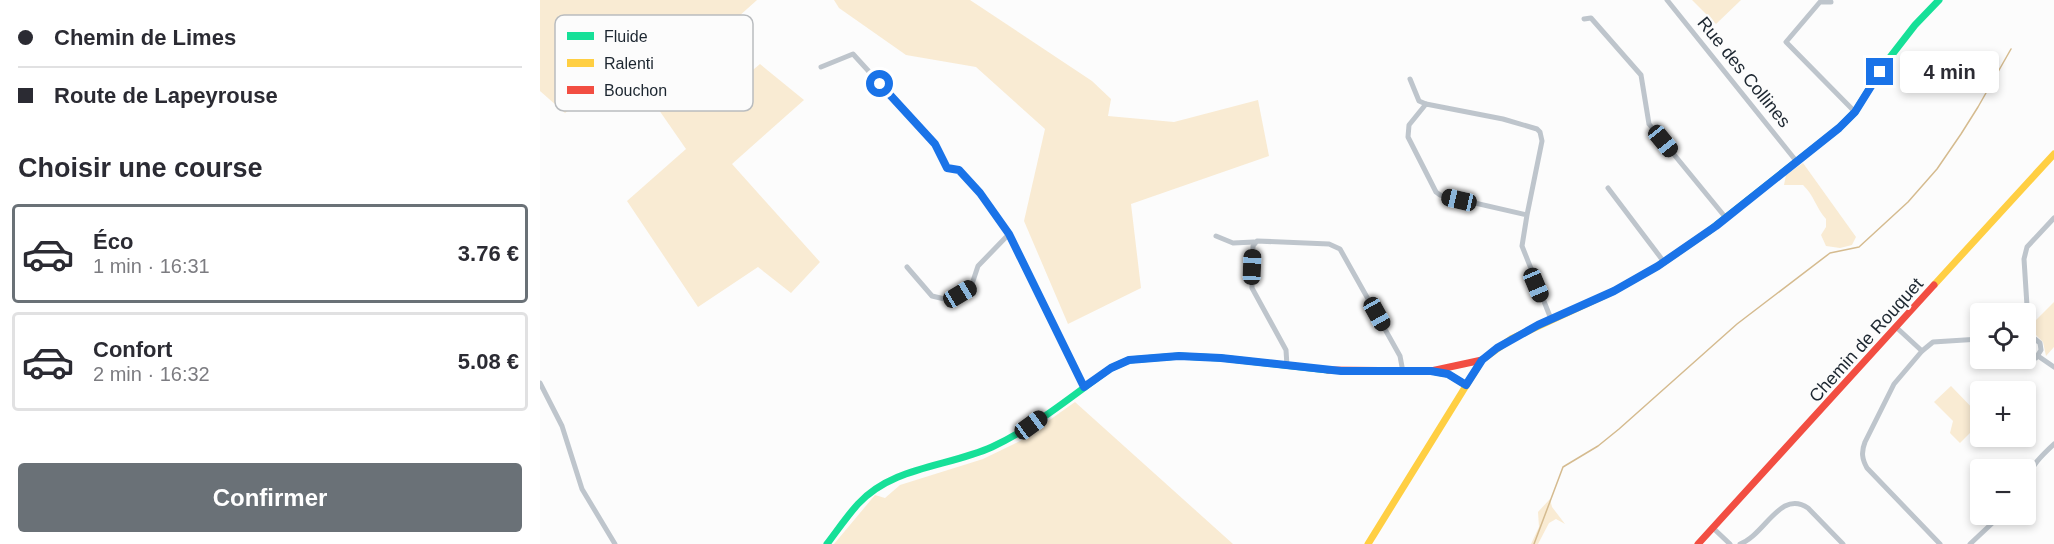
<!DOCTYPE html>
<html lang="fr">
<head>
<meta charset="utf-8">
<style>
  :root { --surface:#fff; --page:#f2f2f3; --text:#2b2b33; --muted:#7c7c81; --line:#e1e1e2; --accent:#6a7177 }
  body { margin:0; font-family:Helvetica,sans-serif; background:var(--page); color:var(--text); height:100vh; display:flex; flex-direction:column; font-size:22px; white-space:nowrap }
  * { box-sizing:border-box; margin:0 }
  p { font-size:20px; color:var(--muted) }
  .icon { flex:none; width:33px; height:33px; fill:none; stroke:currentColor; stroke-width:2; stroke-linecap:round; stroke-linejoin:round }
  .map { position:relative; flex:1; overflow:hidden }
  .side { display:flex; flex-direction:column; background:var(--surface); width:540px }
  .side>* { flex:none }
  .banner { display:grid; align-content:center; height:132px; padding:0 18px; background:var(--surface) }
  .buttons { position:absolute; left:1430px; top:303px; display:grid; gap:12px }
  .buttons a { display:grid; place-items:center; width:66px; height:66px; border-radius:6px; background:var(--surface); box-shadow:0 3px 9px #0003; font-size:30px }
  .end { position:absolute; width:27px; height:27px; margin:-14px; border:8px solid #1a73e8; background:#fff; box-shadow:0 0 0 3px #fff }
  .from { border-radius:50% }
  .bubble { position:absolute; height:42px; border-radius:6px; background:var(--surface); box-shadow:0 3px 9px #0003; font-size:20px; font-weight:600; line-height:42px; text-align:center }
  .car { position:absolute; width:18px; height:36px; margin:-18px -9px; border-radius:8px; box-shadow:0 0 4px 2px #0007; background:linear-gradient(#222 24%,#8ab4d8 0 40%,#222 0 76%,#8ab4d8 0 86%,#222 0) }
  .banner b { display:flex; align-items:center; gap:21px; height:57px; font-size:22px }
  .banner b+b { border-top:2px solid var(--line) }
  .banner i { width:15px; height:15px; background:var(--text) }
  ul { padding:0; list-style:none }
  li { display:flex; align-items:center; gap:18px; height:99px; margin:0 12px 9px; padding:0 6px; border:3px solid var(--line); border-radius:6px }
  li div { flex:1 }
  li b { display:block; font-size:22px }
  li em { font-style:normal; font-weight:600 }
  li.selected { border-color:var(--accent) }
  li>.icon { width:54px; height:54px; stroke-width:1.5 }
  h2 { padding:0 18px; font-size:27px; line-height:72px }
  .button { display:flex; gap:12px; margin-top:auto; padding:12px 18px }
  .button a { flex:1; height:69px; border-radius:6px; background:var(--accent); color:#fff; font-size:24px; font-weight:600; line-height:69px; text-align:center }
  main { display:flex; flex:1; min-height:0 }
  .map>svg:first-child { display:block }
  .green { fill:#f9ebd3 }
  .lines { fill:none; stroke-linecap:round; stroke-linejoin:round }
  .stream { stroke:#d5bb8f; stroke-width:1.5 }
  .street { stroke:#bec5cc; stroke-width:5 }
  .fast { stroke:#16e098; stroke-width:7 }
  .slow { stroke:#ffcf43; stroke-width:7 }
  .jam { stroke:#f24e42; stroke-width:7 }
  .route { stroke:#1a73e8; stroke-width:8 }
  .labels { text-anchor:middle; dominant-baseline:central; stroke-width:4.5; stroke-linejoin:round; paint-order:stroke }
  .street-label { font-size:18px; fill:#1c2630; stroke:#fcfcfc }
  .key { fill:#fcfcfc; stroke:#b9bcbf; stroke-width:1.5 }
  .key-label { font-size:16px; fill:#1c2630 }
</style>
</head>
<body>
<main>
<section class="side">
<div class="banner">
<b><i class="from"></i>Chemin de Limes</b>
<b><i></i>Route de Lapeyrouse</b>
</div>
<h2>Choisir une course</h2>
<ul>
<li class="selected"><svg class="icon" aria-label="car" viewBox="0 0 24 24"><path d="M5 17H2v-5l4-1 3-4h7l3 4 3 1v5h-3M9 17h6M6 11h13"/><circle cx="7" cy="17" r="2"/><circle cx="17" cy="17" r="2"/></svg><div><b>Éco</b><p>1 min · 16:31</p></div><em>3.76 €</em></li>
<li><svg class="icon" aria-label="car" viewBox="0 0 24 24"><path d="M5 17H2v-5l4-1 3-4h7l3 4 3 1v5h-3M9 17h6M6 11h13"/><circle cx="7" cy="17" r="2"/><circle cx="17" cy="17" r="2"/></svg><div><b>Confort</b><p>2 min · 16:32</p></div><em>5.08 €</em></li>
</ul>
<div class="button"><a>Confirmer</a></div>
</section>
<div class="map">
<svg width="1514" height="544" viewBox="0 0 1514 544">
  <rect width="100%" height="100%" fill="#fcfcfc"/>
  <!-- green -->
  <g class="green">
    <polygon points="0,0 217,0 158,53 189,90 220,64 264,100 192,164 280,262 251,293 218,267 158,307 87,201 146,149 112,100 112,84 105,71 90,67 25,113 0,91"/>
    <polygon points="294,0 430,0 552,81 571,99 568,116 634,122 718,100 729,156 591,204 601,288 528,324 484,221 505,129 436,67 366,55 299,8"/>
    <polygon points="1152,0 1201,0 1176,24"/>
    <path d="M1263,163L1316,237L1312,245L1300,248L1286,246L1281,235L1286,227V219C1276,208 1274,195 1263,185H1244L1246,175Z"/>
    <polygon points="1514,302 1514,347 1506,356 1503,342 1494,333 1493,323"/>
    <polygon points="1411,386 1440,416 1440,423 1420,443 1410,433 1413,421 1394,402"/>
    <polygon points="535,402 693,544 294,544 335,495 345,498 360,485 443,459 480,441"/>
    <polygon points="1010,499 1012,507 1025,524 1016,519 1009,523 998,544 991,544 999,527 998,512"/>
  </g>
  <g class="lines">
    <!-- stream -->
    <polyline class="stream" points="994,544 1023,467 1058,446 1079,429 1197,324 1290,253 1319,247 1368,202 1397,169 1421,134 1438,107 1471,49"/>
    <!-- street -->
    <g class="street">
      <polyline points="1127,0 1257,162"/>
      <polyline points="1291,2 1280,2 1246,42 1315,112"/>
      <polyline points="1044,19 1051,18 1101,75 1109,124 1186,218"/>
      <polyline points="281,67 313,54 395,144 407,167 419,170 440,193 469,234 544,386"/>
      <polyline points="870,79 879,101 886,104"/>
      <polyline points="1068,188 1124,262"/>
      <polyline points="987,215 1002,141 1000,132 997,129 963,119 886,104 869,125 868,137 896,192 900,195 987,215 982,246 1011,319"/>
      <polyline points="676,236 693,243 714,242"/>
      <polyline points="367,267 392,296 409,300 431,287 438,266 469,234"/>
      <path d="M1357,328L1382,351L1354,384L1325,442C1321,452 1322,459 1327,468L1400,544"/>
      <polyline points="1489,337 1484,259 1487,247 1514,218"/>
      <polyline points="1485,338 1495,339 1500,343 1501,350 1496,358 1485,358"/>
      <polyline points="1382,351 1393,342 1440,339"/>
      <polyline points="1498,356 1514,367"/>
      <polyline points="747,366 746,350 712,288 713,246 717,241 789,244 800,249 860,356 863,372"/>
      <polyline points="0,383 22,426 42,489 75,544"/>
      <path d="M1485,482C1492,465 1501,456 1514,444"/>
      <polyline points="1173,528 1190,544"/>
      <path d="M1200,544C1225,535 1240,489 1268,508L1303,544"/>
      <polyline points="1430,544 1462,514"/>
    </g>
    <!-- fast -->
    <g class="fast">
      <polyline points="1169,231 1299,128 1315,112 1344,65 1375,25 1399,0"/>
      <polyline points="896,372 908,374 926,385"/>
      <path d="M287,544C297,531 307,516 318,504C353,466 408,467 452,447C495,427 533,395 571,368L589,360L639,356L681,358L788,370"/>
    </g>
    <!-- slow -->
    <g class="slow">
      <polyline points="1394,285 1514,154"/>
      <polyline points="828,544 942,360 971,339 1074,291 1118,266 1169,231"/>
    </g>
    <!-- jam -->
    <g class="jam">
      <polyline points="788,370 891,371 942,360"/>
      <polyline points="1158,544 1394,285"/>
    </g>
  </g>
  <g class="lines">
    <!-- route -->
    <polyline class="route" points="340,84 395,144 407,168 419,170 440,193 469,234 544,387 571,368 589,360 639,356 681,358 801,371 891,371 908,374 926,385 942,360 957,348 998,325 1074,291 1118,266 1176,226 1299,128 1315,112 1340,72"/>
  </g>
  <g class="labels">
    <!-- street labels -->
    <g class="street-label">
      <text transform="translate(1204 72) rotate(51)">Rue des Collines</text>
      <text transform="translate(1326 340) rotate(-48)">Chemin de Rouquet</text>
    </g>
  </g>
  <!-- legend -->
  <rect x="15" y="15" width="198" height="96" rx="9" class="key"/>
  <rect x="27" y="32" width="27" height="8" fill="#16e098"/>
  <rect x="27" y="59" width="27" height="8" fill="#ffcf43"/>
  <rect x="27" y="86" width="27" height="8" fill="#f24e42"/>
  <g class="key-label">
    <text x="64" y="42">Fluide</text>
    <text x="64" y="69">Ralenti</text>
    <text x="64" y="96">Bouchon</text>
  </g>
</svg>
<div class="buttons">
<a><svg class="icon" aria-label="locate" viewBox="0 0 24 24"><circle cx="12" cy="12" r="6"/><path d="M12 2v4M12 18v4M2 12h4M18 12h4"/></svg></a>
<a>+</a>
<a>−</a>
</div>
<i class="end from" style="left:340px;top:84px"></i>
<i class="end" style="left:1340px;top:72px"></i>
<div class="bubble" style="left:1360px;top:51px;width:99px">4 min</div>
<i class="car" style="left:1123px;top:141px;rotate:141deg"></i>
<i class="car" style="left:919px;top:200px;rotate:283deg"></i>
<i class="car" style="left:712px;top:267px;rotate:2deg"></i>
<i class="car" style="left:996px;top:285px;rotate:157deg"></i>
<i class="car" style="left:420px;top:294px;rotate:59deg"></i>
<i class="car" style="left:837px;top:314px;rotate:151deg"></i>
<i class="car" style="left:491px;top:425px;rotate:54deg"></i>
</div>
</main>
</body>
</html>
